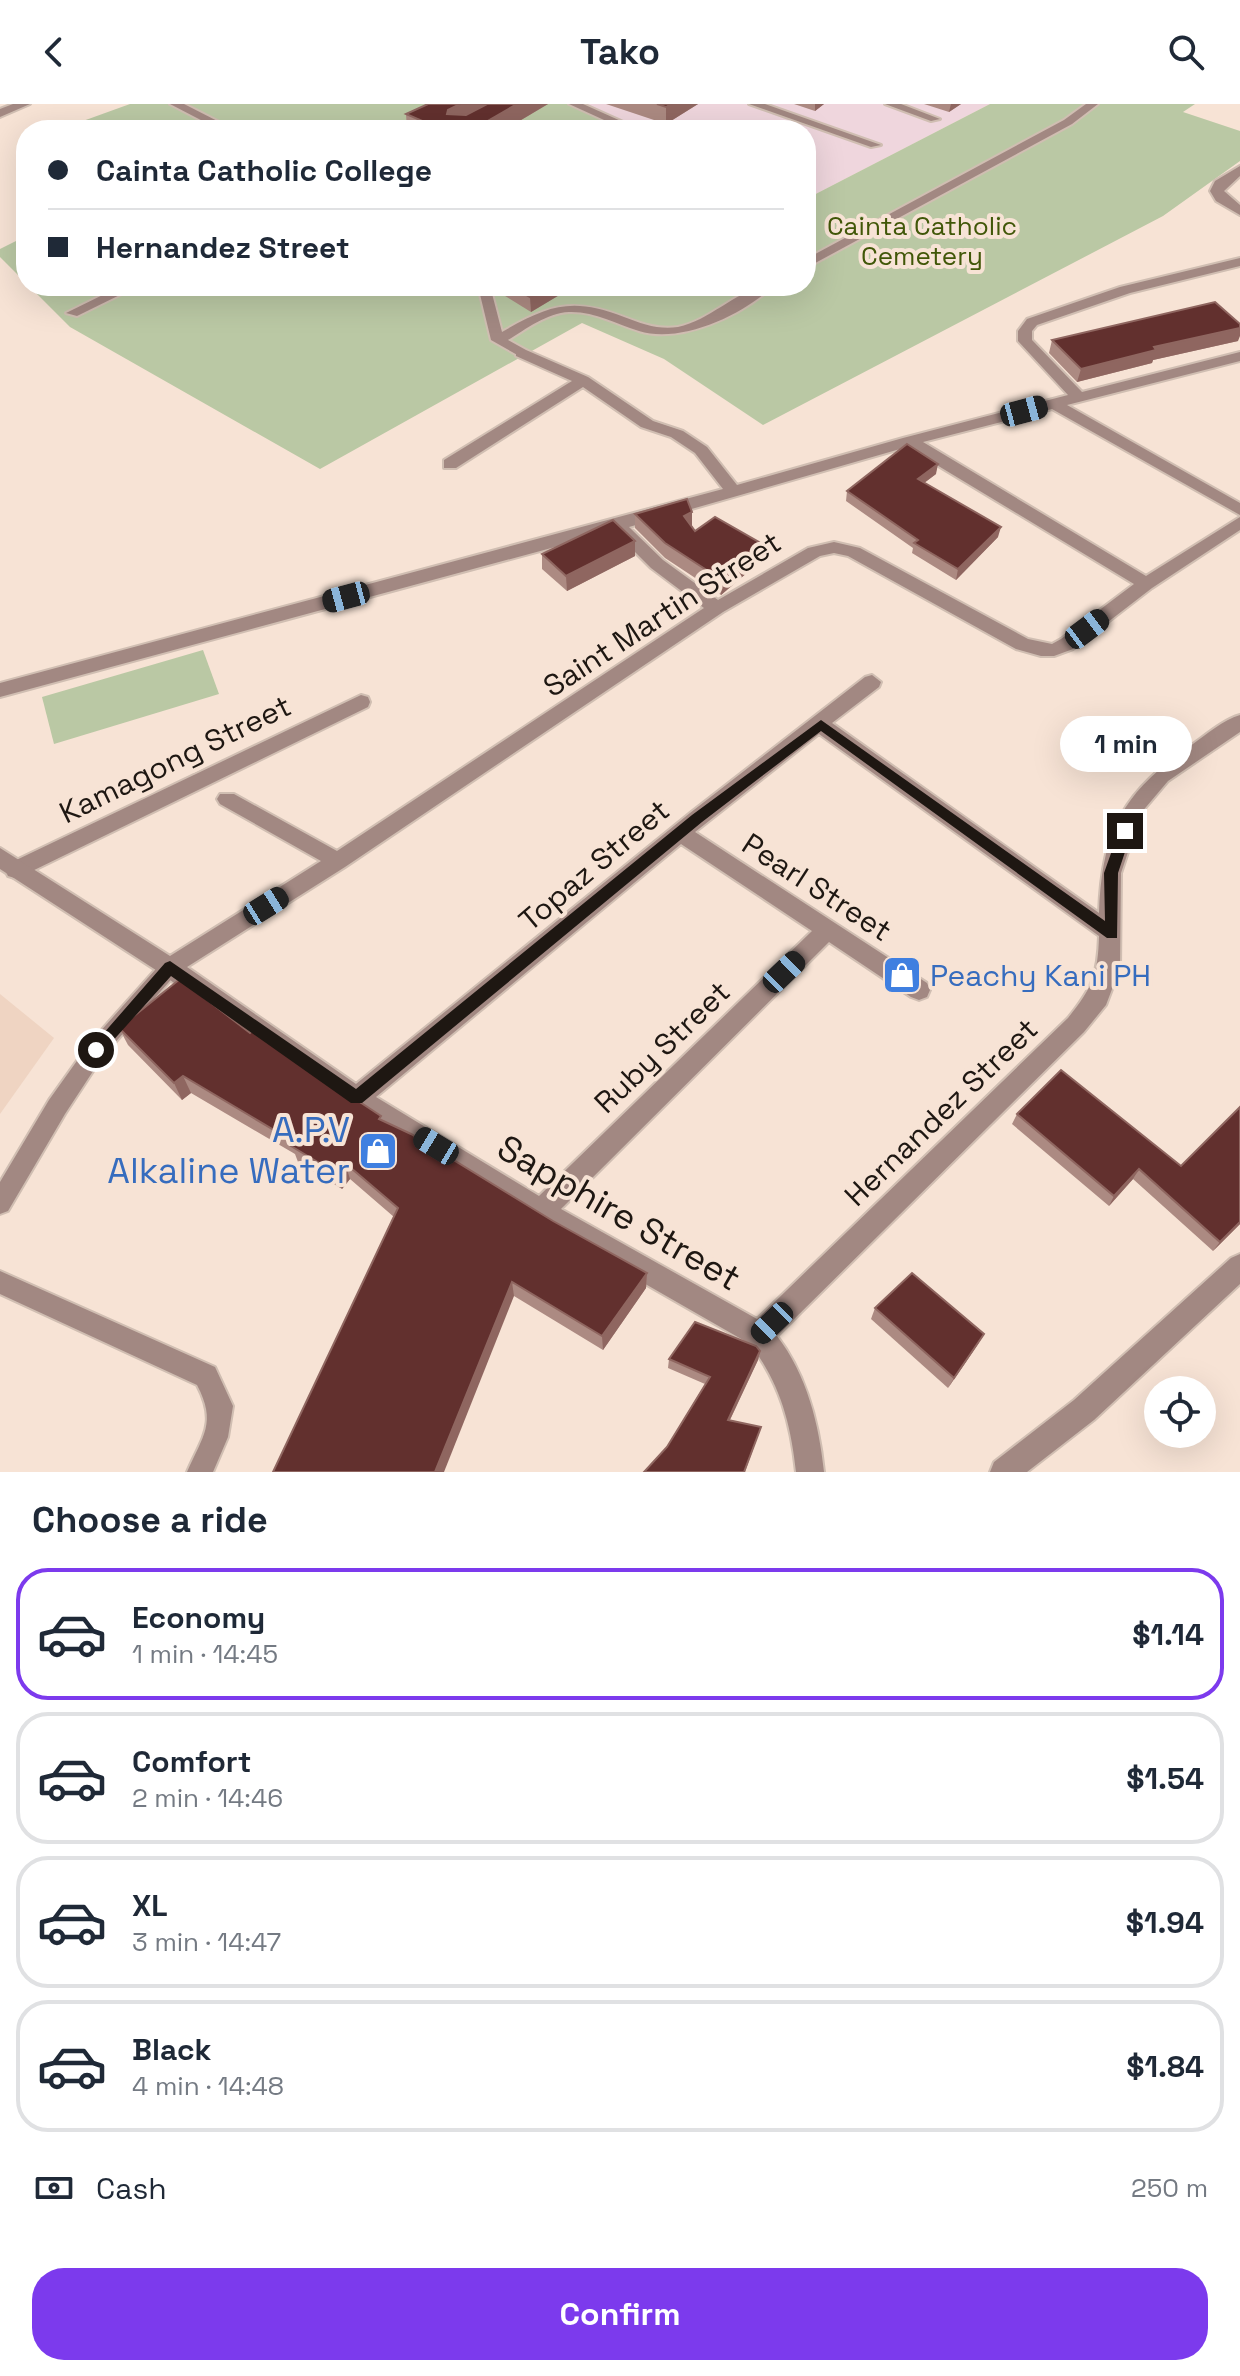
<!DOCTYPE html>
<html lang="en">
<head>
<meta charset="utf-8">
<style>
  :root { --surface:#fff; --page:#f6f6f7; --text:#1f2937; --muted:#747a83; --line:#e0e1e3; --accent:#7c3aed }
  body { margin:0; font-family:"Space Grotesk",sans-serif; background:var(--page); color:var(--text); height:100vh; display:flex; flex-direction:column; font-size:30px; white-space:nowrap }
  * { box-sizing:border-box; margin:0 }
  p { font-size:26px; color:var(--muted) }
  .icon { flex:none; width:44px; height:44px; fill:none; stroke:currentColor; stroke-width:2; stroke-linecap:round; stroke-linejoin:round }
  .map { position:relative; height:1368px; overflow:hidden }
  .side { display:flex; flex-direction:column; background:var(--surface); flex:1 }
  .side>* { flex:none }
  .guide { position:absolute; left:16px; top:16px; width:800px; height:176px; border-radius:32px; box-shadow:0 8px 32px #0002; display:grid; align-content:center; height:176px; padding:0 32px; background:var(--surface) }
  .fabs { position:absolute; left:1144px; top:1272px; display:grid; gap:16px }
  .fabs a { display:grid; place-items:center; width:72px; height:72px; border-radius:50%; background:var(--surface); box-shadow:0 8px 32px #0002; font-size:40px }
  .end { position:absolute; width:36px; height:36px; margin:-18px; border:10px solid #1e1712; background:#fff; box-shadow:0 0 0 4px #fff }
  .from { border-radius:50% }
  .bubble { position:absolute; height:56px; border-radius:28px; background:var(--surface); box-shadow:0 8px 32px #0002; font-size:26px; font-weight:700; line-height:56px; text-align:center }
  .car { position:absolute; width:24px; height:48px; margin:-24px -12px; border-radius:10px; box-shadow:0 0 6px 2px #0007; background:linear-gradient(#222 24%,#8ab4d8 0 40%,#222 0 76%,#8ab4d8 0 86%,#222 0) }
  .guide b { display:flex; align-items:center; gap:28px; height:76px; font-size:30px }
  .guide b+b { border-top:2px solid var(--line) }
  .guide i { width:20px; height:20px; background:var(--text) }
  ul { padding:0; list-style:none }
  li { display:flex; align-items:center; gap:24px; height:132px; margin:0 16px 12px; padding:0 16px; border:4px solid var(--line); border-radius:32px }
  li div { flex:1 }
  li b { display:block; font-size:30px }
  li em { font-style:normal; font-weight:700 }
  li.current { border-color:var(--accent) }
  li>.icon { width:72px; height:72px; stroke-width:1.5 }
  h2 { padding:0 32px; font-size:36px; line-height:96px }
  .pay { display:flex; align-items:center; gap:20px; height:88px; padding:0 32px; font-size:30px }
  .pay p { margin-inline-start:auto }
  .primary-button { display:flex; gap:16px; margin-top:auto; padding:16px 32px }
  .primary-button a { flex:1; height:92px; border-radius:32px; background:var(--accent); color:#fff; font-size:32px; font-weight:700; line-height:92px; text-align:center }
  header { display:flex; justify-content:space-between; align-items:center; height:104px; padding:0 32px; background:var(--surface); font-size:36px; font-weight:700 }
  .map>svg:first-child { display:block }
  .built { fill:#efd4c2 }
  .industrial { fill:#efd6dd }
  .green { fill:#bac8a4 }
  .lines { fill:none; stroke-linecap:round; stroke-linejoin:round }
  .service-casing { stroke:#d0beb2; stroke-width:4 }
  .pedestrian-casing { stroke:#d0beb2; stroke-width:4 }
  .minor-casing { stroke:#d0beb2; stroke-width:4 }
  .service { fill:#a28882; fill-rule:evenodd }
  .pedestrian { fill:#a28882; fill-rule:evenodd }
  .minor { fill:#a28882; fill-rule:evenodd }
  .wall { fill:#ac8a82 }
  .shaded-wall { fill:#8f6660 }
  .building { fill:#62302e; stroke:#8f6660; stroke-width:2 }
  .route { fill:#1e1712 }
  .labels { text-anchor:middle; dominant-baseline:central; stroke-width:8; stroke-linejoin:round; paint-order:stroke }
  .far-park-label { font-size:26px; fill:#415708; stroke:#f7e3d5 }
  .street-label { font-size:30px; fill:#1e1712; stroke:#f7e3d5 }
  .shop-label { font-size:30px; fill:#366cbe; stroke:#f7e3d5; text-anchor:start }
  .near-shop-label { font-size:36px; fill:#366cbe; stroke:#f7e3d5; text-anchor:end }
  .near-street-label { font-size:36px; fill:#1e1712; stroke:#f7e3d5 }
</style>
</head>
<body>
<header><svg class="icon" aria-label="back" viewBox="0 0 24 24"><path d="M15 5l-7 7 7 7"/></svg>Tako<svg class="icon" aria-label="search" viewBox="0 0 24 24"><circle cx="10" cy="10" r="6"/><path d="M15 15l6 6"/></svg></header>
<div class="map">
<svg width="1240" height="1368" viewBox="0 0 1240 1368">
  <rect width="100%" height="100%" fill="#f7e3d5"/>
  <!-- built -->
  <polygon class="built" points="0,890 54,934 0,1010"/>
  <!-- industrial -->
  <polygon class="industrial" points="570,0 990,0 806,95 806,26 630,26"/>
  <!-- green -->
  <g class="green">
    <polygon points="130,0 570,0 630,26 58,26"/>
    <polygon points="990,0 1195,0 1183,8 1240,27 1240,57 1163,112 763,321 664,255 582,219 320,365 70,223 29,182 806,182 806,95"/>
    <polygon points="26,132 26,179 0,153 0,145"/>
    <polygon points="203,546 219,590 54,640 42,593"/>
  </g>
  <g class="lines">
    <defs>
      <g id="service">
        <polygon points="170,0 184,0 235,26 220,26"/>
        <polygon points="569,0 583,0 641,26 626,26"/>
        <polygon points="749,0 765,0 881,41 871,43"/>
        <polygon points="885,0 901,0 940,15 931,17"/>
        <polygon points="1086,0 1098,0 1072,20 806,164 806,155 1064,16"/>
        <polygon points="121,182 138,182 77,212 66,209"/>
        <path d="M478,182H490L502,228C549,201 572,193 624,213C642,220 659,226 678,223C713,216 739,182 773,182C743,211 681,240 639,227C616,220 594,207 569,208C547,209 526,225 508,236L526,246V252L521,253L491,236Z"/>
        <polygon points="170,855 177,857 180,863 177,869 103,952 65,1010 8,1107 0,1110 0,1078 49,996 89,940 163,857"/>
        <path d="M0,1167L215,1263L233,1302L228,1333L213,1368H187C203,1331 217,1319 197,1281L0,1190Z"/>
      </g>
      <polygon id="pedestrian" points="361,591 368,593 370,598 368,603 22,772 15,774 8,772 5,766 8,760"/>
      <g id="minor">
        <polygon points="13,0 30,0 0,13 0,5"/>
        <polygon points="1240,62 1240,72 1224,87 1240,101 1240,111 1216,97 1210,87 1215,77"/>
        <path d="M1240,154V162L1130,189L1037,221L1032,227V236L1082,288L1240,248V257L1067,301L1240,399V411L1052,305L923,338L1146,472L1240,413V426L1152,484L1073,545L1054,552H1041L1016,545L848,452L834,449L820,452L723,508L345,763L187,863L356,980L690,709L865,573L872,571L881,578L879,583L832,619L1099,809C1102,725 1124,687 1193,640C1207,630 1223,616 1240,611V628L1168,677L1141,709L1121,769L1120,864L1106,901L1084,928L777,1232C807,1271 819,1320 824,1368H796C791,1320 780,1279 750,1240L532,1115L349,1002L243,930L162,870L0,765V744L170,852L321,757L220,700L217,695L220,690H234L337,747L704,504L651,464L614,427L0,593V579L723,385L695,349L671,333L641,323L583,283L456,364H444V356L572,277L516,252V246H526L588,273L653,317L683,327L707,343L737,381L903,334L1068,291L1018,237V227L1027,215L1120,183ZM907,343L1134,480L1061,535L1052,540L1028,535L860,444L834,438L808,444L718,496L663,456L629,423ZM819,630L1099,832C1098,871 1092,884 1068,914L757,1215L561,1105L829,838L911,893L919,896L927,893L930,886L927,879L695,728ZM681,740L812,827L539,1092L376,993Z"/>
        <polygon points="1240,1150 1240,1180 1094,1316 1027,1368 990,1368 994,1358 1074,1296 1231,1154"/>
      </g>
    </defs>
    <!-- service casing -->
    <use href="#service" class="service-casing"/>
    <!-- pedestrian casing -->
    <use href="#pedestrian" class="pedestrian-casing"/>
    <!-- minor casing -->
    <use href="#minor" class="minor-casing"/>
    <!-- service -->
    <use href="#service" class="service"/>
    <!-- pedestrian -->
    <use href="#pedestrian" class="pedestrian"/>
    <!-- minor -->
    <use href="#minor" class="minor"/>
  </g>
  <!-- wall -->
  <g class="wall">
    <polygon points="427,0 548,0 504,26 407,26 406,10"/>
    <polygon points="606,0 698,0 666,20"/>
    <polygon points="794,0 824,0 815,7"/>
    <polygon points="924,0 961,0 949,8"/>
    <polygon points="493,182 561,182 561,190 531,208 494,185"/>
    <polygon points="1052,236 1238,237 1153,256 1152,259 1077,278 1049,249"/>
    <polygon points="936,370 924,379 998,433 956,476 912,449 913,444 846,397 847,387"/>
    <polygon points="635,410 692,422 695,427 764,441 762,456 721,491 665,454 635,424"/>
    <polygon points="542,450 635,452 567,487 542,465"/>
    <polygon points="119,924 250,929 383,1016 553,1117 647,1169 646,1184 603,1246 514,1192 394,1113 350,1075 342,1085 298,1058 295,1050 191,989 182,996 128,941"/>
    <polygon points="1061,966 1240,1120 1213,1147 1133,1075 1109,1102 1012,1020 1017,1010"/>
    <polygon points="875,1204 978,1240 948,1284 871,1215"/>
    <polygon points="760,1247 758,1256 730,1316 761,1323 745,1368 644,1368 667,1343 705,1280 668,1264 669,1255"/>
  </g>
  <!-- shaded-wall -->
  <g class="shaded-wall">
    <polygon points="460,0 494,0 450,23 447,10 448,6"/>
    <polygon points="517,0 548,0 504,26 472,26"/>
    <polygon points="671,0 698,0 666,20 666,3"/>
    <polygon points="815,0 824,0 815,7"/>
    <polygon points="951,0 961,0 949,8"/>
    <polygon points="550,182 561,182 561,190 531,208 530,193"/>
    <polygon points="1240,224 1240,232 1238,237 1153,256 1152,259 1077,278 1081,265 1154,243"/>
    <polygon points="938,360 936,370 916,385 918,375"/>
    <polygon points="692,408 692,423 684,412"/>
    <polygon points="1001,423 998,433 956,476 958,465"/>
    <polygon points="635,437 635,452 567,487 566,472"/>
    <polygon points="764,441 762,456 721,491 722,476"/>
    <polygon points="183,972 191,989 182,996 174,979"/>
    <polygon points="345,1059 350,1075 342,1085 336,1069"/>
    <polygon points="1139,1065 1133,1075 1109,1102 1114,1092"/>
    <polygon points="1240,1118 1240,1120 1213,1147 1220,1138"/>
    <polygon points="647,1169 646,1184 603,1246 602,1232"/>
    <polygon points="512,1178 514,1192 444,1368 435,1368"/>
    <polygon points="984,1230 978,1240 948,1284 954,1274"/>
    <polygon points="760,1247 758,1256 726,1324 728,1316"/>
  </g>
  <!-- building -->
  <g class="building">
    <polygon points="428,0 460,0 448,6 447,10 466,11 487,0 517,0 472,26 443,26 406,10"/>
    <polygon points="657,0 671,0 666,3"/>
    <polygon points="511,182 550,182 530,193"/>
    <polygon points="1215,198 1240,220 1240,224 1154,243 1156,246 1081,265 1052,236"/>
    <polygon points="907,340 938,360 918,375 1001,423 958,465 914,439 918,436 847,387"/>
    <polygon points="687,395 692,408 684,412 695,427 715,413 764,441 722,476 665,439 635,410"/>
    <polygon points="613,416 635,437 566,472 542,450"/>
    <polygon points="180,875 250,929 252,927 381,1012 379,1015 411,1030 553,1117 647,1169 602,1232 512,1178 435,1368 273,1368 398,1104 345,1059 336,1069 291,1042 294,1038 183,972 174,979 119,924"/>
    <polygon points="1061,966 1181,1062 1240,1003 1240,1118 1220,1138 1139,1065 1114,1092 1017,1010"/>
    <polygon points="912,1169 984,1230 954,1274 875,1204"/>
    <polygon points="695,1218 756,1242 760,1247 728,1316 761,1323 744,1368 644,1368 667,1343 710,1273 669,1255"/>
  </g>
  <!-- route -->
  <polygon class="route" points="821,616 1105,817 1104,769 1120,724 1130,724 1132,727 1118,769 1117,834 1107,834 821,627 702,718 362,999 351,999 171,872 101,950 96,952 89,946 165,859 170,857 356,985 692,711"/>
  <!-- icons -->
  <defs>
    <symbol id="shop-square" viewBox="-11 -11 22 22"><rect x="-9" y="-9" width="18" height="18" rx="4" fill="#3f7fe0" stroke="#f7e3d5"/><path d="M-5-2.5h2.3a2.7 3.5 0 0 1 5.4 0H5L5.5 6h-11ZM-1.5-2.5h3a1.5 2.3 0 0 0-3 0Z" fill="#fff"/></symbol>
  </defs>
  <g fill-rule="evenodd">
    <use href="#shop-square" x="880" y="849" width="44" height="44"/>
    <use href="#shop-square" x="356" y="1025" width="44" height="44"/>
  </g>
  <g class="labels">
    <!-- far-park labels -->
    <g class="far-park-label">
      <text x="922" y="122">Cainta Catholic<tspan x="922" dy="30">Cemetery</tspan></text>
    </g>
    <!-- street labels -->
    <g class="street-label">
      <text transform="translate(662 510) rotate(-33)">Saint Martin Street</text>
      <text transform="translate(175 655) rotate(-26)">Kamagong Street</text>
      <text transform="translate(594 761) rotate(-40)">Topaz Street</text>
      <text transform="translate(817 783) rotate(33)">Pearl Street</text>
      <text transform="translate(662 943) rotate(-44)">Ruby Street</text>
      <text transform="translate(941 1008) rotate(-44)">Hernandez Street</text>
    </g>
    <!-- shop labels -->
    <g class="shop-label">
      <text x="930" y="871">Peachy Kani PH</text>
    </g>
    <!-- near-shop labels -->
    <g class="near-shop-label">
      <text x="350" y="1026">A.P.V<tspan x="350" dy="41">Alkaline Water</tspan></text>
    </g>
    <!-- near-street labels -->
    <g class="near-street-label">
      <text transform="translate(619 1109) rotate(30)">Sapphire Street</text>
    </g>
  </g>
</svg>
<div class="fabs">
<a><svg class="icon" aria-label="locate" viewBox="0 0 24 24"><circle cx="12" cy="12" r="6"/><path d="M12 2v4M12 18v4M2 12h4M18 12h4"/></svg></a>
</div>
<i class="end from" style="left:96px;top:946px"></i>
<i class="end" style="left:1125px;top:727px"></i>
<div class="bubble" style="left:1060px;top:612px;width:132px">1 min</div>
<i class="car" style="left:1024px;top:307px;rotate:75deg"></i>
<i class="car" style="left:346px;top:493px;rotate:255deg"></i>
<i class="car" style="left:1087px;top:525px;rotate:53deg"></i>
<i class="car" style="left:266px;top:802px;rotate:58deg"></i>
<i class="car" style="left:784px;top:868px;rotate:46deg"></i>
<i class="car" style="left:436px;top:1042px;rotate:301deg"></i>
<i class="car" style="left:772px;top:1219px;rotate:226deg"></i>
<div class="guide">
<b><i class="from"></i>Cainta Catholic College</b>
<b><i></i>Hernandez Street</b>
</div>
</div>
<section class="side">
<h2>Choose a ride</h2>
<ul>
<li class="current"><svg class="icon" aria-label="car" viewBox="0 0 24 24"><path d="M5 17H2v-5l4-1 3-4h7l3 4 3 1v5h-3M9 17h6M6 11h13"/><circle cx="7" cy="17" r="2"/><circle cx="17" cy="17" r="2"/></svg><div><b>Economy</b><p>1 min · 14:45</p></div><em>$1.14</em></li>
<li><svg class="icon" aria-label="car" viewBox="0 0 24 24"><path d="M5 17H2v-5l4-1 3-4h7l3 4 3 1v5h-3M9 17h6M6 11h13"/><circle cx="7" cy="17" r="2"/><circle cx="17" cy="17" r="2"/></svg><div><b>Comfort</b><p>2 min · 14:46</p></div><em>$1.54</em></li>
<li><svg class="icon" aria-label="car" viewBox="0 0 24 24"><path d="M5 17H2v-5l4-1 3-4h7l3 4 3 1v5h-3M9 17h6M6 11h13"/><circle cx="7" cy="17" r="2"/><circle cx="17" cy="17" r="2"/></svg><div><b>XL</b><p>3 min · 14:47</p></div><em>$1.94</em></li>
<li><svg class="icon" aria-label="car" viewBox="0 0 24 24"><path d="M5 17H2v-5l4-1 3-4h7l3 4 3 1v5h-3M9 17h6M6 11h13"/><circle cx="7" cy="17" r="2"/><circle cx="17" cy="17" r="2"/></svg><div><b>Black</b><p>4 min · 14:48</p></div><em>$1.84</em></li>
</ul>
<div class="pay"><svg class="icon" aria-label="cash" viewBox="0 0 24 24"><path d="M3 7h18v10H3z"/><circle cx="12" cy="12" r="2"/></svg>Cash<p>250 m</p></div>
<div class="primary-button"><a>Confirm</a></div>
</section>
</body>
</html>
